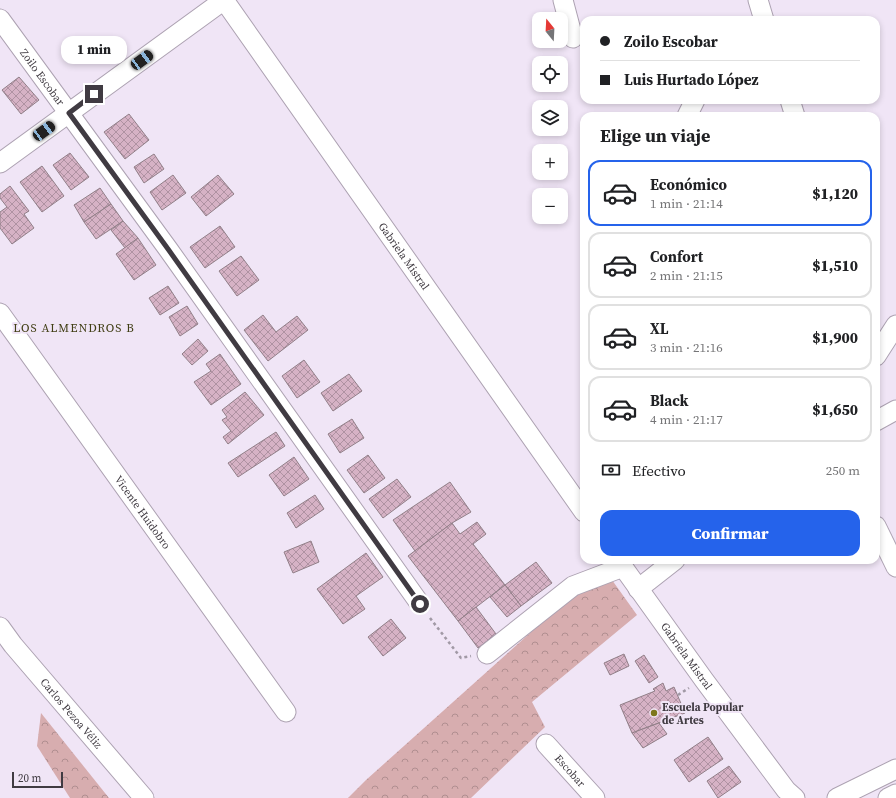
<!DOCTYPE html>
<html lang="es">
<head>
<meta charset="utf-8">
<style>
  :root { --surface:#fff; --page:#f2f2f2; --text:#202124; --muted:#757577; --line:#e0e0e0; --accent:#2563eb }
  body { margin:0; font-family:"Source Serif 4",serif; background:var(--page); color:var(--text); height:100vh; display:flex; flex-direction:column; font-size:15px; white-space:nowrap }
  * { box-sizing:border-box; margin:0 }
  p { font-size:13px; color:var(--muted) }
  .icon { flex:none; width:22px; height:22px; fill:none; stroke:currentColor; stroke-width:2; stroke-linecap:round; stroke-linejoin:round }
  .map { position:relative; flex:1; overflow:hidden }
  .drawer { position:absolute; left:580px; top:112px; width:300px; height:452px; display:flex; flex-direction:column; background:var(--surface); border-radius:12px; box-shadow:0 2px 6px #0003 }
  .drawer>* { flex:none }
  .guide { position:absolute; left:580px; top:16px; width:300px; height:88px; border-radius:12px; box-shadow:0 2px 6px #0003; display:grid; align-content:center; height:88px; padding:0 20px; background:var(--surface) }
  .needle { width:26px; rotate:342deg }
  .controls { position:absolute; left:532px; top:12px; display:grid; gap:8px }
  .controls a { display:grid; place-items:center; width:36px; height:36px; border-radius:8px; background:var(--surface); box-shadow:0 2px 6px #0003; font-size:20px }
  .scale { position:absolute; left:12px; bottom:10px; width:51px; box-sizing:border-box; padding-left:4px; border:2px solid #403b42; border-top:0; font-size:11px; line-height:14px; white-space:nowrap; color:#403b42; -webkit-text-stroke:3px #f0e5f6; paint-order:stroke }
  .end { position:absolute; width:18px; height:18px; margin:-9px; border:5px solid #403b42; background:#fff; box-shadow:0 0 0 2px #fff }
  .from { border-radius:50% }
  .bubble { position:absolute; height:28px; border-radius:12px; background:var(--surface); box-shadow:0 2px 6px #0003; font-size:13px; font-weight:800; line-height:28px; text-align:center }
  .car { position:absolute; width:12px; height:24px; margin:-12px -6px; border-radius:5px; box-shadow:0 0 3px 1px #0007; background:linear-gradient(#222 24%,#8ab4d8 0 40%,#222 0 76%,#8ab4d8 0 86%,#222 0) }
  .guide b { display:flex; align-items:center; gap:14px; height:38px; font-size:15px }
  .guide b+b { border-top:1px solid var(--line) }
  .guide i { width:10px; height:10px; background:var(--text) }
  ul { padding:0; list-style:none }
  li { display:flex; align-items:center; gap:12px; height:66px; margin:0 8px 6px; padding:0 12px; border:2px solid var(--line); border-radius:12px }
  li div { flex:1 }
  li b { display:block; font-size:15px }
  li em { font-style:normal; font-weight:800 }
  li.on { border-color:var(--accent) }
  li>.icon { width:36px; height:36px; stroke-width:1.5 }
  h2 { padding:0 20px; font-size:18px; line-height:48px }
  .pay { display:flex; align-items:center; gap:10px; height:44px; padding:0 20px; font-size:15px }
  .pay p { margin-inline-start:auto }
  .action { display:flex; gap:8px; margin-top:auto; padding:8px 20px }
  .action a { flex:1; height:46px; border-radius:12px; background:var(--accent); color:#fff; font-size:16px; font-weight:800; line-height:46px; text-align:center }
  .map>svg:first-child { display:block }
  .forest { fill:url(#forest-crowns) }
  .building { fill:url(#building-cross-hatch); stroke:#917f88 }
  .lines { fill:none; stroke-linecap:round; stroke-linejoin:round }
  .minor-casing { stroke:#ada2b2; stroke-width:21 }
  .path { stroke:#a199a5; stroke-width:2.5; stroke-dasharray:3 3; stroke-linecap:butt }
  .minor { stroke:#fff; stroke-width:19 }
  .route { stroke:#403b42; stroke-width:5 }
  .poi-dot { fill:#7d771c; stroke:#f0e5f6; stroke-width:1.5 }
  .labels { text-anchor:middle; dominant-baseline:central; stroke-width:4; stroke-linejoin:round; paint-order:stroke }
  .street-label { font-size:11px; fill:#403b42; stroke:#f0e5f6 }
  .poi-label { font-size:11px; font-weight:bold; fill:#403b42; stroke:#f0e5f6; text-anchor:start }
  .neighbourhood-label { font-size:12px; letter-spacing:1px; fill:#413e15; stroke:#f0e5f6 }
</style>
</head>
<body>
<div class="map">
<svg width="896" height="798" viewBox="0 0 896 798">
  <defs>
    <pattern id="forest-crowns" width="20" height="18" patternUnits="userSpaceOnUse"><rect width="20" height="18" fill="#d7adaf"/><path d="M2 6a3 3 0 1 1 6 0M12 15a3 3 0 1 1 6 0" fill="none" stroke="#b08e90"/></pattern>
    <pattern id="building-cross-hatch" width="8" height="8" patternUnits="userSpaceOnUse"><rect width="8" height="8" fill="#d6b2c5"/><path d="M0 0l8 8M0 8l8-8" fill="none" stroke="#af92a2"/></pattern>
  </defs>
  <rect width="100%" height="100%" fill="#f0e5f6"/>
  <!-- forest -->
  <g class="forest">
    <polygon points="612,580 637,615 532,702 545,727 471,798 348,798 366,780 568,599"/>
    <polygon points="41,713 109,798 70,798 37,746"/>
  </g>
  <!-- building -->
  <g class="building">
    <polygon points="19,77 39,100 21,114 2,90"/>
    <polygon points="129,114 149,140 125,159 104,132"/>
    <polygon points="70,153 89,177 71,190 53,165"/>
    <polygon points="154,154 164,169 144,183 134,167"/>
    <polygon points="42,166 64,196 42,212 20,182"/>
    <polygon points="173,175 186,193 162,210 150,192"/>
    <polygon points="218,175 234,194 206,216 191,197"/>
    <polygon points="10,186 29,211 24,214 34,228 12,244 0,228 0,212 7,207 0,198 0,194"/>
    <polygon points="100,188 111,204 84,222 74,205"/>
    <polygon points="111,204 123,221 96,239 84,222"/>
    <polygon points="123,221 138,238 125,248 111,230"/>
    <polygon points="220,226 235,247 205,268 190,247"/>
    <polygon points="138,238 156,265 134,280 116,254"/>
    <polygon points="241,256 259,280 237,296 219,271"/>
    <polygon points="168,286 179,303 160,315 149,298"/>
    <polygon points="187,306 198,324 180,336 169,317"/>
    <polygon points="263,315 276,332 297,316 308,330 268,361 244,330"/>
    <polygon points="198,339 208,351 192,365 182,354"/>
    <polygon points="220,354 241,384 211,405 194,382 211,371 206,364"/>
    <polygon points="304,360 320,382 297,398 282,376"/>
    <polygon points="349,374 362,391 333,411 321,393"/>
    <polygon points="245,392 264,415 228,444 223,437 231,431 222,420 227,417 222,410"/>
    <polygon points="352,419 364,438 340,453 328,434"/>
    <polygon points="276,432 285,446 238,477 228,463"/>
    <polygon points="368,455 385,478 364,493 347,470"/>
    <polygon points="294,457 309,479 284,496 269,475"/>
    <polygon points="397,479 411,497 383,518 369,499"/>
    <polygon points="450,482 471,512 452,523 415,551 393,520"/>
    <polygon points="315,495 324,509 296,528 287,513"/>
    <polygon points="477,522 486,534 473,544 505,585 458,621 408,556 452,523 460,534"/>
    <polygon points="311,541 319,562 293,573 284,552"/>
    <polygon points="366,553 383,577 356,596 365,609 343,624 317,589"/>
    <polygon points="536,562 552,583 521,606 505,585"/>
    <polygon points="505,585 521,606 507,617 490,597"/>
    <polygon points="476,607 496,634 478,648 458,621"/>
    <polygon points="391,619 406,638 383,656 368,637"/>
    <polygon points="624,654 629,666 610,675 604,663"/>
    <polygon points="644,655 658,677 649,683 635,661"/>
    <polygon points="663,683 666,691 674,687 685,713 632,733 620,705 655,691 653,689"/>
    <polygon points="659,723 667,734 643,748 632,733"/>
    <polygon points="708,737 723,759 689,782 674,760"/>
    <polygon points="729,766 741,782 718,798 707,781"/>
  </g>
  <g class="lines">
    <defs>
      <g id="minor">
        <path id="s1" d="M224,0L584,512"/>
        <polyline points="563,0 573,38"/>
        <polyline points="758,0 764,20"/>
        <path id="s2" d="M0,19L168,249L420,604"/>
        <polyline points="790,100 795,116"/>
        <polyline points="687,116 695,100"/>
        <polyline points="0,163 224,0"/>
        <path id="s3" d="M0,313L286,712"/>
        <polyline points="876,356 896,325"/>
        <polyline points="876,421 896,410"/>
        <polyline points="876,526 896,567"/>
        <path id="s4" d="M618,560L704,680L786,790L795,798"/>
        <polyline points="638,589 675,560"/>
        <path id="s5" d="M0,627L13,645L144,798"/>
        <polyline points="487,654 573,586 623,567"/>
        <path id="s6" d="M546,744L595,798"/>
        <polyline points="837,798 896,769"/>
        <polyline points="888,798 896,794"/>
      </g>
    </defs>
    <!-- minor casing -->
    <use href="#minor" class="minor-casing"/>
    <!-- path -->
    <g class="path">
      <polyline points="430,618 461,658 471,656"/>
      <polyline points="678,695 689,688"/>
    </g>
    <!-- minor -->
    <use href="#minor" class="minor"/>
  </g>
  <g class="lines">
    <!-- route -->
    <polyline class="route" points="94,94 69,113 168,249 420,604"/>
  </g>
  <!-- markers -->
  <circle class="poi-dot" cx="654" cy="713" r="4"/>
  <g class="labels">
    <!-- street labels -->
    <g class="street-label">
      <text stroke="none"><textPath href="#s2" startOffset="72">Zoilo Escobar</textPath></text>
      <text stroke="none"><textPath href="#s1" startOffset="313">Gabriela Mistral</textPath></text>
      <text stroke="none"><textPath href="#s3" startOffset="245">Vicente Huidobro</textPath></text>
      <text stroke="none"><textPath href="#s4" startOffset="118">Gabriela Mistral</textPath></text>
      <text stroke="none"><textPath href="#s5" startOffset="112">Carlos Pezoa Véliz</textPath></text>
      <text stroke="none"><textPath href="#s6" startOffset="36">Escobar</textPath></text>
    </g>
    <!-- poi labels -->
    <g class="poi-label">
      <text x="662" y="707">Escuela Popular<tspan x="662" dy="13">de Artes</tspan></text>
    </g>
    <!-- neighbourhood labels -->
    <g class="neighbourhood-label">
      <text x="74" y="328">LOS ALMENDROS B</text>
    </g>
  </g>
</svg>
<div class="controls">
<a><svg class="needle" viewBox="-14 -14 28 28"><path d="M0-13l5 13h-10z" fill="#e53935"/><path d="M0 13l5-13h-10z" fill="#757577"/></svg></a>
<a><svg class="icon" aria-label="locate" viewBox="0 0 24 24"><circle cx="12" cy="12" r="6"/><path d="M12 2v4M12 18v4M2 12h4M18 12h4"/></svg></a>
<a><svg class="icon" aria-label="layers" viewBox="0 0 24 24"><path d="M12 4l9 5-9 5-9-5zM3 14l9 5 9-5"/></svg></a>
<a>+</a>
<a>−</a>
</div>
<div class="scale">20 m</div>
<i class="end from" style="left:420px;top:604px"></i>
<i class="end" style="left:94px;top:94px"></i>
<div class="bubble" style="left:61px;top:36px;width:66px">1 min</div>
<i class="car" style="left:142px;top:60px;rotate:54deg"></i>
<i class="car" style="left:44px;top:131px;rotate:54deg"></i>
<div class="guide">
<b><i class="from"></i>Zoilo Escobar</b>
<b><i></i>Luis Hurtado López</b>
</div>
<section class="drawer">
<h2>Elige un viaje</h2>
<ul>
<li class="on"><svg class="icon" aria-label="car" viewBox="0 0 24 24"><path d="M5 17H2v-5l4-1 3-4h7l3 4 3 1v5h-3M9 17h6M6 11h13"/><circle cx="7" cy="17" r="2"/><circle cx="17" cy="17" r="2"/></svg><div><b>Económico</b><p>1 min · 21:14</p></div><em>$1,120</em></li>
<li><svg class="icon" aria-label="car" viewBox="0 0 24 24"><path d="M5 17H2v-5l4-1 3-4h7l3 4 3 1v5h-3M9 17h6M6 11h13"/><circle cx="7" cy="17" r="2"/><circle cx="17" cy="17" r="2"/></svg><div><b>Confort</b><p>2 min · 21:15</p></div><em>$1,510</em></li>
<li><svg class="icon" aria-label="car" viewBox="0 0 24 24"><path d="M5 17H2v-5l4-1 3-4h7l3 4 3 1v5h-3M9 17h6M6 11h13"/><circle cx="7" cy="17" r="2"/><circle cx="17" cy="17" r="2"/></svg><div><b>XL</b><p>3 min · 21:16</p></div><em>$1,900</em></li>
<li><svg class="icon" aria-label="car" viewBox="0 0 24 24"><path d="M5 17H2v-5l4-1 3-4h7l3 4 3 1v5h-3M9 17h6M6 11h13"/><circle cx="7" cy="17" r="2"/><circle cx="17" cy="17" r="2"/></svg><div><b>Black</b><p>4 min · 21:17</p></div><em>$1,650</em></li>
</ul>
<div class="pay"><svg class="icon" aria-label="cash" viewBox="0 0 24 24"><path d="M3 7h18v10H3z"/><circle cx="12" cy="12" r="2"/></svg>Efectivo<p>250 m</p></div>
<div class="action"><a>Confirmar</a></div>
</section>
</div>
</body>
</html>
